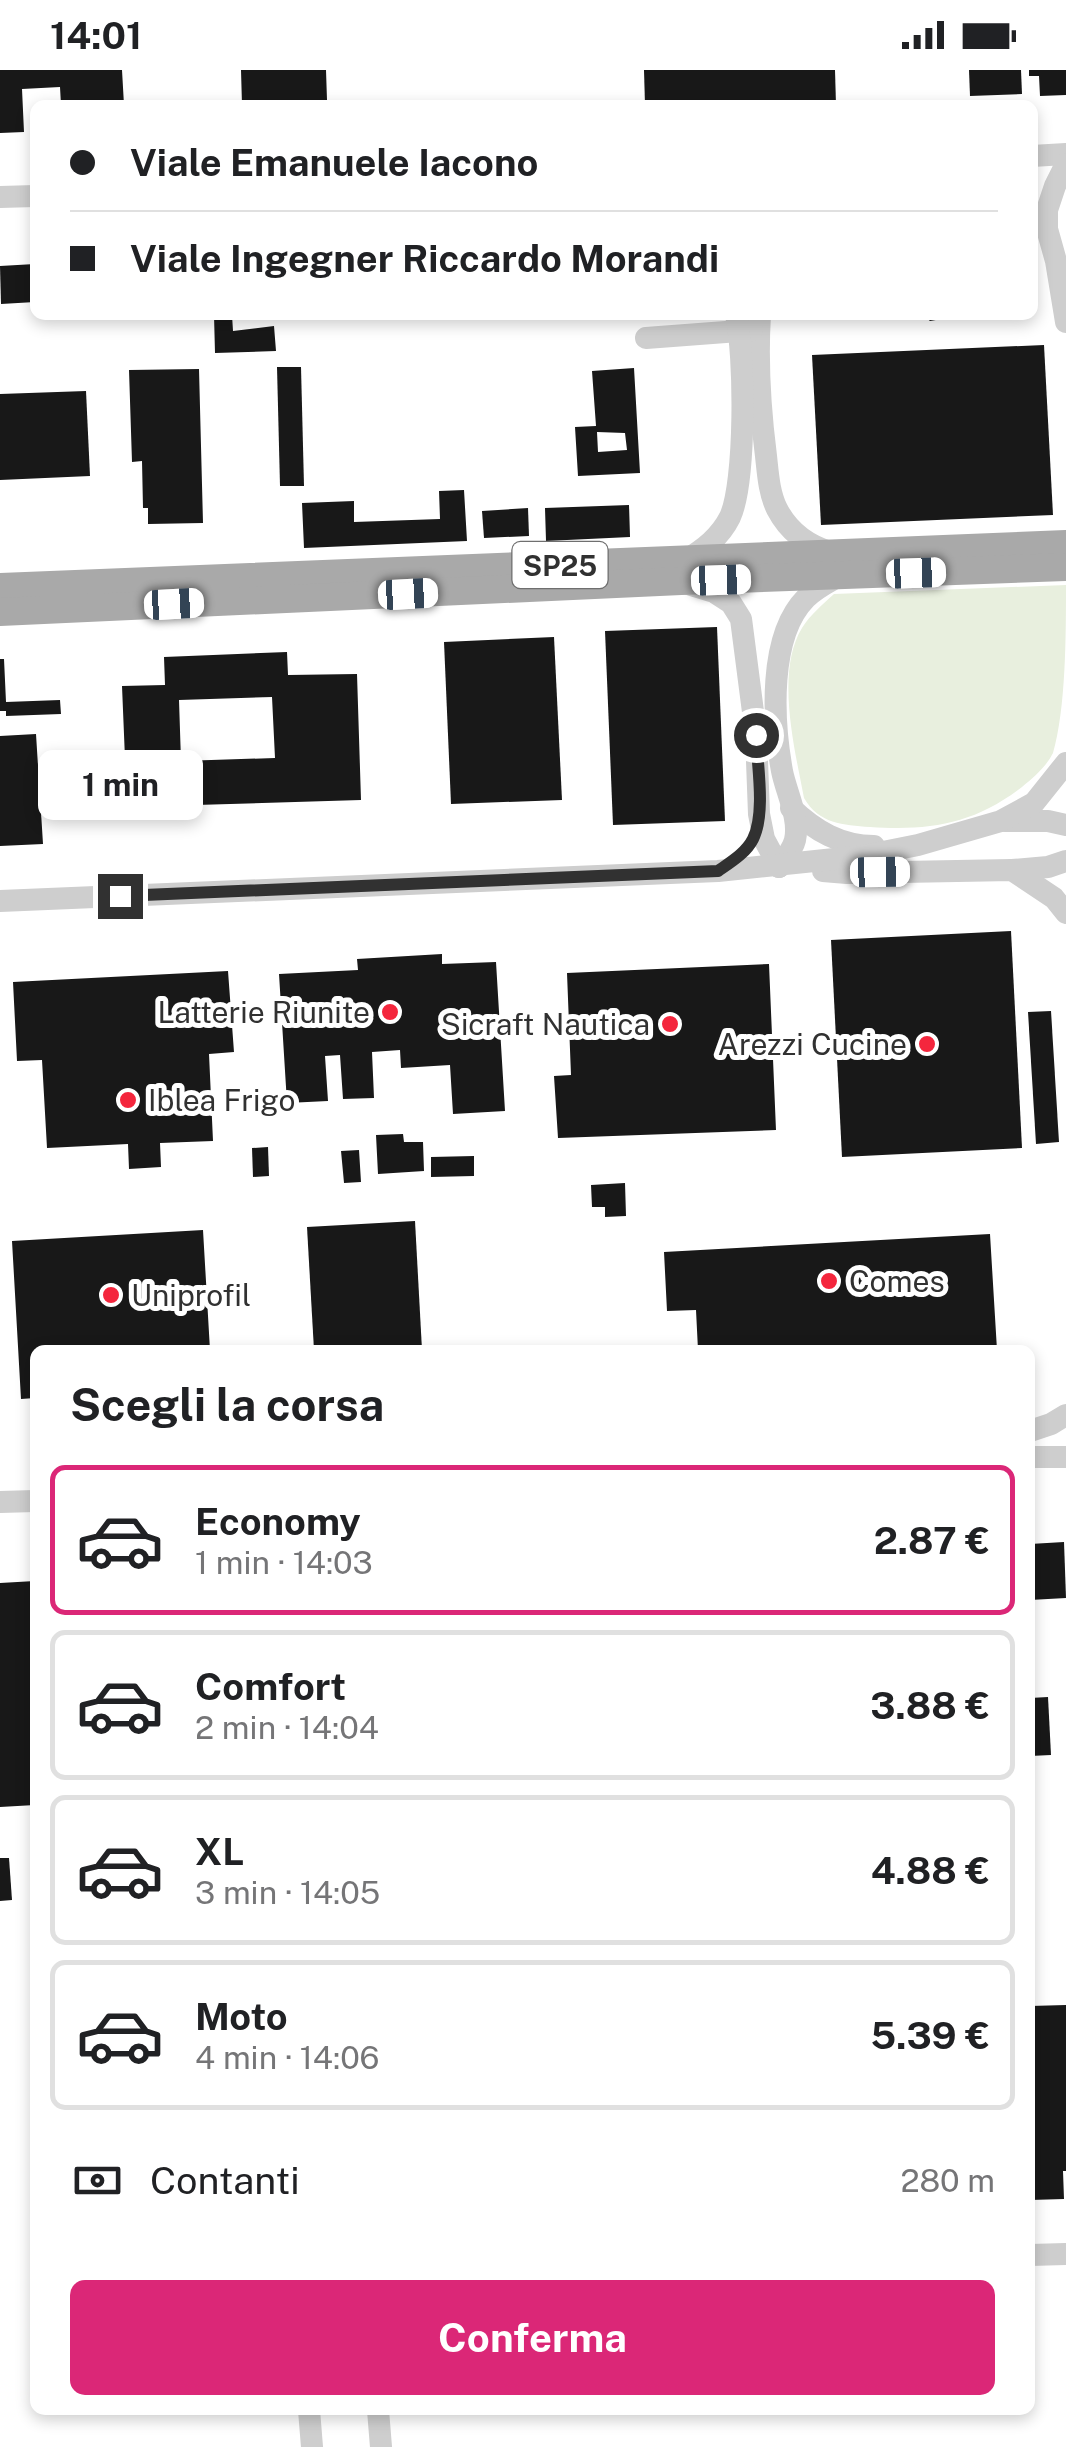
<!DOCTYPE html>
<html lang="it">
<head>
<meta charset="utf-8">
<style>
  :root { --surface:#fff; --page:#f2f2f2; --text:#202124; --muted:#757577; --line:#e0e0e0; --accent:#db2777 }
  body { margin:0; font-family:"Public Sans",sans-serif; background:var(--page); color:var(--text); height:100vh; display:flex; flex-direction:column; font-size:38px; white-space:nowrap }
  * { box-sizing:border-box; margin:0 }
  p { font-size:32px; color:var(--muted) }
  .icon { flex:none; width:55px; height:55px; fill:none; stroke:currentColor; stroke-width:2; stroke-linecap:round; stroke-linejoin:round }
  .map { position:relative; flex:1; overflow:hidden }
  .panel { position:absolute; left:30px; top:1275px; width:1005px; height:1070px; display:flex; flex-direction:column; background:var(--surface); border-radius:15px; box-shadow:0 5px 15px #0003 }
  .panel>* { flex:none }
  .top-card { position:absolute; left:30px; top:30px; width:1008px; height:220px; border-radius:15px; box-shadow:0 5px 15px #0003; display:grid; align-content:center; height:220px; padding:0 40px; background:var(--surface) }
  .end { position:absolute; width:45px; height:45px; margin:-22px; border:12px solid #313131; background:#fff; box-shadow:0 0 0 5px #fff }
  .from { border-radius:50% }
  .bubble { position:absolute; height:70px; border-radius:15px; background:var(--surface); box-shadow:0 5px 15px #0003; font-size:32px; font-weight:700; line-height:70px; text-align:center }
  .car { position:absolute; width:30px; height:60px; margin:-30px -15px; border-radius:12px; box-shadow:0 0 8px 2px #0007; background:linear-gradient(#fff 24%,#345 0 40%,#fff 0 76%,#345 0 86%,#fff 0) }
  .top-card b { display:flex; align-items:center; gap:35px; height:95px; font-size:38px }
  .top-card b+b { border-top:2px solid var(--line) }
  .top-card i { width:25px; height:25px; background:var(--text) }
  ul { padding:0; list-style:none }
  li { display:flex; align-items:center; gap:30px; height:150px; margin:0 20px 15px; padding:0 20px; border:5px solid var(--line); border-radius:15px }
  li div { flex:1 }
  li b { display:block; font-size:38px }
  li em { font-style:normal; font-weight:700 }
  li.on { border-color:var(--accent) }
  li>.icon { width:90px; height:90px; stroke-width:1.5 }
  h2 { padding:0 40px; font-size:45px; line-height:120px }
  .pay { display:flex; align-items:center; gap:25px; height:110px; padding:0 40px; font-size:38px }
  .pay p { margin-inline-start:auto }
  .button { display:flex; gap:20px; margin-top:auto; padding:20px 40px }
  .button a { flex:1; height:115px; border-radius:15px; background:var(--accent); color:#fff; font-size:40px; font-weight:700; line-height:115px; text-align:center }
  .status { display:flex; justify-content:space-between; align-items:center; height:70px; padding:0 50px; background:var(--surface); direction:ltr }
  .status svg { height:28px; fill:currentColor }
  .map>svg:first-child { display:block }
  .green { fill:#e8efde }
  .building { fill:#181818; fill-rule:evenodd }
  .lines { fill:none; stroke-linecap:round; stroke-linejoin:round }
  .minor { stroke:#cecece; stroke-width:22 }
  .major { stroke:#a9a9a9; stroke-width:28 }
  .route { stroke:#313131; stroke-width:12 }
  .poi-dot { fill:#f4263d; stroke:#fff; stroke-width:4 }
  .labels { text-anchor:middle; dominant-baseline:central; stroke-width:10; stroke-linejoin:round; paint-order:stroke }
  .shield { fill:#fff; stroke:#6f6f6f; stroke-width:2.5 }
  .shield-label { font-size:28px; font-weight:bold; fill:#313131 }
  .poi-label { font-size:30px; fill:#313131; stroke:#fff; text-anchor:end }
</style>
</head>
<body>
<div class="status"><b>14:01</b><svg viewBox="0 0 49 12"><path d="M0 12V9h3v3zM5 12V6h3v6zM10 12V3h3v9zM15 12V0h3v12zM26 1h20v11H26zM47 4h2v5h-2z"/></svg></div>
<div class="map">
<svg width="1066" height="2377" viewBox="0 0 1066 2377">
  <rect width="100%" height="100%" fill="#fff"/>
  <!-- green -->
  <path class="green" d="M1066,515C1066,564 1066,639 1053,683C1046,697 1034,707 1022,717C974,754 930,761 870,757C843,755 819,754 804,728C795,680 775,602 802,558C810,545 823,534 834,524Z"/>
  <!-- building -->
  <g class="building">
    <polygon points="0,0 122,0 124,35 61,35 60,17 22,19 24,62 0,63"/>
    <polygon points="241,0 326,0 327,30 306,31 306,35 242,35"/>
    <polygon points="644,0 835,0 836,35 645,35"/>
    <polygon points="969,0 1021,0 1022,24 970,26"/>
    <polygon points="1029,0 1066,0 1066,25 1040,26 1039,6 1029,6"/>
    <polygon points="35,194 35,232 1,234 0,196"/>
    <polygon points="214,245 232,245 233,261 274,256 276,281 215,283"/>
    <polygon points="923,245 952,245 953,247 930,251"/>
    <polygon points="1044,275 1053,445 821,455 812,285"/>
    <polygon points="277,297 301,297 304,416 280,416"/>
    <path d="M634,298L640,403L578,406L575,357L596,356L592,301ZM597,362L625,363L627,380L598,382Z"/>
    <polygon points="199,299 203,453 148,454 148,438 143,438 142,391 132,392 129,300"/>
    <polygon points="86,321 90,406 0,410 0,324"/>
    <polygon points="464,420 467,471 304,478 302,433 354,431 354,452 440,449 439,421"/>
    <polygon points="629,435 630,467 546,471 545,438"/>
    <polygon points="528,438 529,466 484,468 482,441"/>
    <polygon points="717,557 725,751 613,755 605,561"/>
    <polygon points="554,567 562,730 451,734 444,572"/>
    <path d="M287,582L288,605L357,604L361,730L127,737L122,616L165,615L164,587ZM272,627L275,688L181,691L179,630Z"/>
    <polygon points="0,589 4,589 6,632 60,630 61,644 6,646 6,641 0,641"/>
    <polygon points="36,664 43,774 0,776 0,666"/>
    <polygon points="1011,861 1022,1078 842,1087 831,870"/>
    <polygon points="442,884 442,894 496,892 505,1041 453,1044 450,995 401,998 400,980 372,982 374,1028 343,1029 340,985 325,986 328,1031 287,1033 279,904 358,900 357,889"/>
    <polygon points="769,894 776,1060 558,1068 554,1006 571,1005 567,903"/>
    <polygon points="228,901 234,982 209,984 213,1071 160,1073 161,1097 129,1099 128,1074 47,1078 42,990 17,991 13,912"/>
    <polygon points="1051,941 1059,1072 1036,1074 1028,942"/>
    <polygon points="403,1064 404,1072 423,1072 424,1101 378,1104 376,1065"/>
    <polygon points="268,1077 269,1106 253,1107 252,1078"/>
    <polygon points="359,1080 361,1112 344,1113 341,1081"/>
    <polygon points="474,1086 474,1106 431,1107 431,1087"/>
    <polygon points="625,1113 626,1146 605,1147 605,1137 592,1137 591,1115"/>
    <polygon points="415,1151 422,1280 314,1280 307,1157"/>
    <polygon points="203,1160 210,1280 35,1280 35,1328 21,1329 12,1171"/>
    <polygon points="990,1164 997,1280 698,1280 696,1240 667,1241 664,1182"/>
    <polygon points="1064,1472 1066,1528 1030,1530 1030,1474"/>
    <polygon points="35,1511 35,1735 0,1737 0,1513"/>
    <polygon points="1048,1627 1051,1685 1030,1686 1030,1628"/>
    <polygon points="0,1788 9,1788 12,1830 0,1831"/>
    <polygon points="1066,1935 1066,2101 1063,2101 1064,2129 1030,2130 1030,1936"/>
  </g>
  <g class="lines">
    <!-- minor -->
    <g class="minor">
      <polyline points="1032,86 1066,84"/>
      <polyline points="1066,94 1055,116 1047,140 1047,159 1056,191 1066,252"/>
      <polyline points="0,127 35,126"/>
      <path d="M760,245C757,292 760,339 766,386C768,404 769,423 777,439C789,462 807,475 830,482"/>
      <polyline points="646,268 752,260"/>
      <path d="M686,490C704,479 720,467 730,447C746,412 745,284 736,245"/>
      <polyline points="691,515 714,522 731,533 741,549 756,665 759,744 764,769 779,797"/>
      <path d="M791,738C815,761 841,776 874,776"/>
      <polyline points="1005,751 1048,751 1066,755"/>
      <path d="M779,797C785,789 793,779 795,770C800,748 786,722 782,701C773,651 768,566 806,528C816,518 827,513 839,506"/>
      <polyline points="1012,800 1048,797 1066,791"/>
      <polyline points="823,801 847,803 1012,800 1054,828 1066,843"/>
      <polyline points="0,831 718,801 863,786 918,775 1001,751 1034,733 1066,693"/>
      <polyline points="1030,1361 1051,1354 1066,1345"/>
      <polyline points="1030,1387 1066,1387"/>
      <polyline points="0,1432 35,1431"/>
      <polyline points="1030,2185 1066,2184"/>
      <polyline points="309,2340 312,2377"/>
      <polyline points="378,2340 381,2377"/>
    </g>
    <!-- major -->
    <g class="major">
      <polyline points="0,517 1066,474"/>
      <polyline points="0,542 681,511 1066,497"/>
    </g>
  </g>
  <g class="lines">
    <!-- route -->
    <path class="route" d="M120,826L718,801C731,792 746,783 753,769C766,743 757,693 756,665"/>
  </g>
  <!-- markers -->
  <g class="poi-dot">
    <circle cx="390" cy="942" r="10"/>
    <circle cx="670" cy="954" r="10"/>
    <circle cx="927" cy="974" r="10"/>
    <circle cx="128" cy="1030" r="10"/>
    <circle cx="829" cy="1211" r="10"/>
    <circle cx="111" cy="1225" r="10"/>
  </g>
  <g class="labels">
    <!-- shield labels -->
    <rect class="shield" x="512.5" y="472" width="95" height="46" rx="8"/>
    <g class="shield-label">
      <text x="560" y="495">SP25</text>
    </g>
    <!-- poi labels -->
    <g class="poi-label">
      <text x="370" y="942">Latterie Riunite</text>
      <text x="650" y="954">Sicraft Nautica</text>
      <text x="907" y="974">Arezzi Cucine</text>
      <text x="148" y="1030" text-anchor="start">Iblea Frigo</text>
      <text x="849" y="1211" text-anchor="start">Comes</text>
      <text x="131" y="1225" text-anchor="start">Uniprofil</text>
    </g>
  </g>
</svg>
<i class="end from" style="left:756px;top:665px"></i>
<i class="end" style="left:120px;top:826px"></i>
<div class="bubble" style="left:38px;top:680px;width:165px">1 min</div>
<i class="car" style="left:916px;top:503px;rotate:88deg"></i>
<i class="car" style="left:721px;top:510px;rotate:88deg"></i>
<i class="car" style="left:408px;top:524px;rotate:87deg"></i>
<i class="car" style="left:174px;top:534px;rotate:87deg"></i>
<i class="car" style="left:880px;top:802px;rotate:89deg"></i>
<div class="top-card">
<b><i class="from"></i>Viale Emanuele Iacono</b>
<b><i></i>Viale Ingegner Riccardo Morandi</b>
</div>
<section class="panel">
<h2>Scegli la corsa</h2>
<ul>
<li class="on"><svg class="icon" aria-label="car" viewBox="0 0 24 24"><path d="M5 17H2v-5l4-1 3-4h7l3 4 3 1v5h-3M9 17h6M6 11h13"/><circle cx="7" cy="17" r="2"/><circle cx="17" cy="17" r="2"/></svg><div><b>Economy</b><p>1 min · 14:03</p></div><em>2.87 €</em></li>
<li><svg class="icon" aria-label="car" viewBox="0 0 24 24"><path d="M5 17H2v-5l4-1 3-4h7l3 4 3 1v5h-3M9 17h6M6 11h13"/><circle cx="7" cy="17" r="2"/><circle cx="17" cy="17" r="2"/></svg><div><b>Comfort</b><p>2 min · 14:04</p></div><em>3.88 €</em></li>
<li><svg class="icon" aria-label="car" viewBox="0 0 24 24"><path d="M5 17H2v-5l4-1 3-4h7l3 4 3 1v5h-3M9 17h6M6 11h13"/><circle cx="7" cy="17" r="2"/><circle cx="17" cy="17" r="2"/></svg><div><b>XL</b><p>3 min · 14:05</p></div><em>4.88 €</em></li>
<li><svg class="icon" aria-label="car" viewBox="0 0 24 24"><path d="M5 17H2v-5l4-1 3-4h7l3 4 3 1v5h-3M9 17h6M6 11h13"/><circle cx="7" cy="17" r="2"/><circle cx="17" cy="17" r="2"/></svg><div><b>Moto</b><p>4 min · 14:06</p></div><em>5.39 €</em></li>
</ul>
<div class="pay"><svg class="icon" aria-label="cash" viewBox="0 0 24 24"><path d="M3 7h18v10H3z"/><circle cx="12" cy="12" r="2"/></svg>Contanti<p>280 m</p></div>
<div class="button"><a>Conferma</a></div>
</section>
</div>
</body>
</html>
